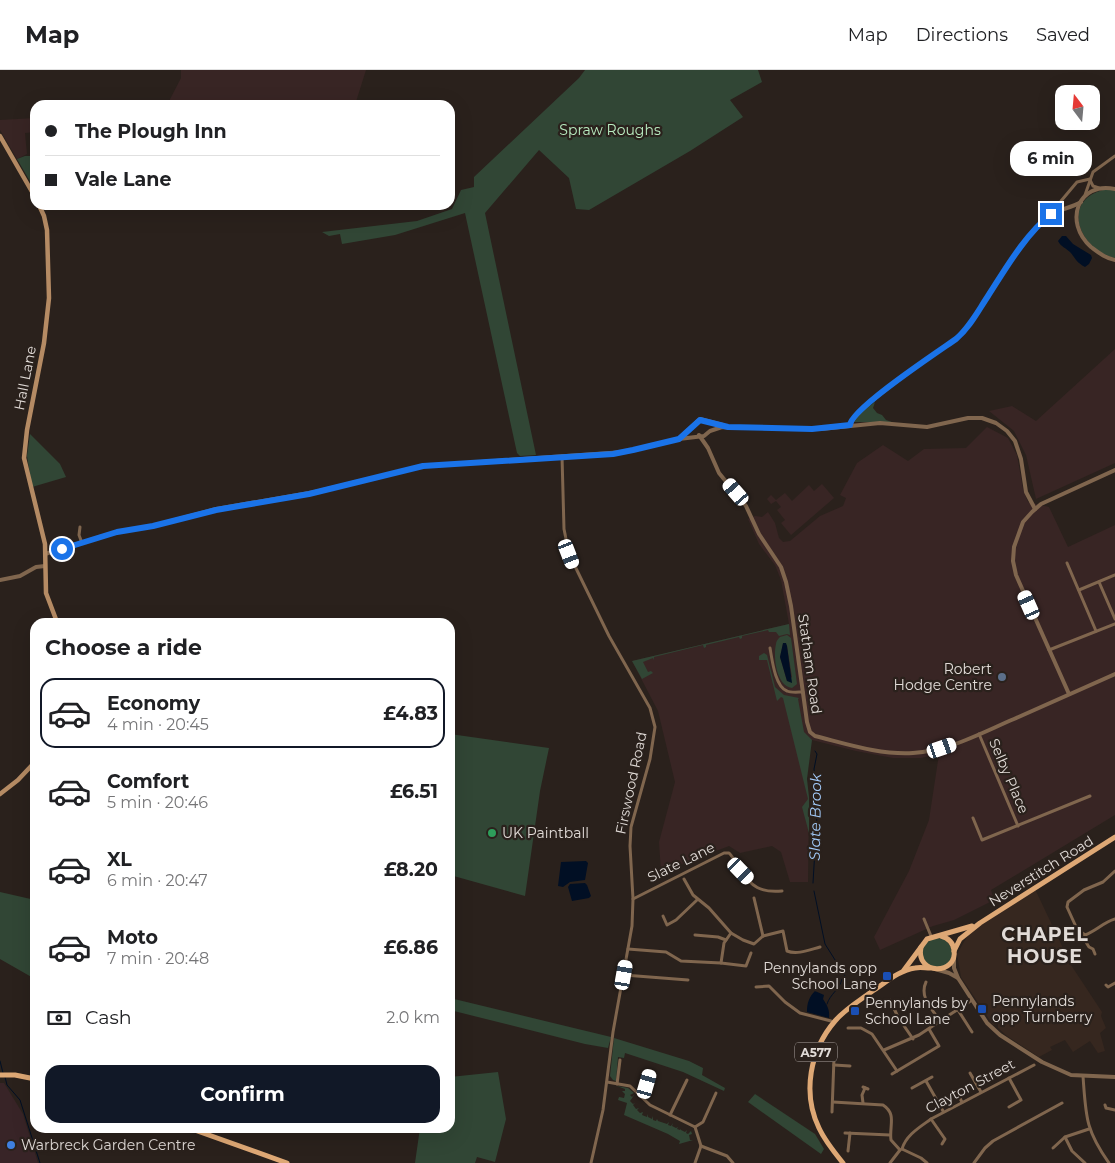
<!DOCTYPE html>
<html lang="en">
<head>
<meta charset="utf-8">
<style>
  :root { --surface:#fff; --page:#f6f6f6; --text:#202124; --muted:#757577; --line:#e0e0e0; --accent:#111827 }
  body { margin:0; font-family:Montserrat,sans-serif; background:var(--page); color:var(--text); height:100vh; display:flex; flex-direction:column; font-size:19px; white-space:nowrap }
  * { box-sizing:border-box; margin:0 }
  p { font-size:16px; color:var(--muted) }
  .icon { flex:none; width:28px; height:28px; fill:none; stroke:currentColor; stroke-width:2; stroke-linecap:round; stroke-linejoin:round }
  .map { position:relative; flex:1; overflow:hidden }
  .details { position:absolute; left:30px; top:548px; width:425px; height:515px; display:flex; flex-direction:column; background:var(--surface); border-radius:15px; box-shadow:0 5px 20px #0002 }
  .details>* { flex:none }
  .guide { position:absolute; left:30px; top:30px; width:425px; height:110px; border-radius:15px; box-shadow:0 5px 20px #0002; display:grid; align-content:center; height:110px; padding:0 15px; background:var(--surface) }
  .needle { width:32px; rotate:344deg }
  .fabs { position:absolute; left:1055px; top:15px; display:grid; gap:10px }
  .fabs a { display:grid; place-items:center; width:45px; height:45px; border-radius:10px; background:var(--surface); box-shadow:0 5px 20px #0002; font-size:25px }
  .end { position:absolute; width:22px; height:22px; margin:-11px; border:6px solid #1a73e8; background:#fff; box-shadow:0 0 0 2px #fff }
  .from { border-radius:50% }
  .bubble { position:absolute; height:35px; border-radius:15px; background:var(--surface); box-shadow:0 5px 20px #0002; font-size:16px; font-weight:700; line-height:35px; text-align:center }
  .car { position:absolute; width:15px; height:30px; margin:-15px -8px; border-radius:6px; box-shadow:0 0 4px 1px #0007; background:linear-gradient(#fff 24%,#345 0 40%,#fff 0 76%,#345 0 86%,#fff 0) }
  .guide b { display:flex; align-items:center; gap:18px; height:48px; font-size:19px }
  .guide b+b { border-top:1px solid var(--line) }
  .guide i { width:12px; height:12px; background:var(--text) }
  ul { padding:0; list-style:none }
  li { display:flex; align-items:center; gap:15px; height:70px; margin:0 10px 8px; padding:0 5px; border:2px solid transparent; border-radius:15px }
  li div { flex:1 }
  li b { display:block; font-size:19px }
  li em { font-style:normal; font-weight:700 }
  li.on { border-color:var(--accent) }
  li>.icon { width:45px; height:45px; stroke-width:1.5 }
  h2 { padding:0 15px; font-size:22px; line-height:60px }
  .pay { display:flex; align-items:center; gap:12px; height:55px; padding:0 15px; font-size:19px }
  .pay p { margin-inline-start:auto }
  .primary-button { display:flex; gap:10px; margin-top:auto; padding:10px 15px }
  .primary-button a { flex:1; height:58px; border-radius:15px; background:var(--accent); color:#fff; font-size:20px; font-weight:700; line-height:58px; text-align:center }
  header { display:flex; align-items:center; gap:30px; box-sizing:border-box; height:70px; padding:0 25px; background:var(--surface); border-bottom:1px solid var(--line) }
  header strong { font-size:24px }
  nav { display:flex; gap:28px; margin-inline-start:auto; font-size:18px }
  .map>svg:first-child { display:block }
  .commercial { fill:#382427 }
  .industrial { fill:#382524 }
  .built { fill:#36271f }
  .green { fill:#314635; fill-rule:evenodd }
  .water { fill:#010f24 }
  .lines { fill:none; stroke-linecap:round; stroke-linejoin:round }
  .stream { stroke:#010f24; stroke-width:1 }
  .minor { stroke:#80664e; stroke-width:3 }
  .tertiary { stroke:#80664e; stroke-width:4 }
  .secondary { stroke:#b58b64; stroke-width:4.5 }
  .primary { stroke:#dea875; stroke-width:5 }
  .route { stroke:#1a73e8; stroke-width:6 }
  .service-dot { fill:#5c6f8a; stroke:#2a211c; stroke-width:2 }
  .leisure-dot { fill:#2e9e5b; stroke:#2a211c; stroke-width:2 }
  .transit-dot { fill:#1a4fb4; stroke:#2a211c; stroke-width:2 }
  .shop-dot { fill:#3f7fe0; stroke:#2a211c; stroke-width:2 }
  .labels { text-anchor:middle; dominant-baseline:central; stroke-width:4.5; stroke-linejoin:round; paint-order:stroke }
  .shield { fill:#2a211c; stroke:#aaa39f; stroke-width:1 }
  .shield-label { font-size:12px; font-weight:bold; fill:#e1dbd7 }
  .park-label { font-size:14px; fill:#b9edc1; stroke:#2a211c }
  .street-label { font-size:14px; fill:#e1dbd7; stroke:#2a211c }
  .poi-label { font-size:14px; fill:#e1dbd7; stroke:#2a211c; text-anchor:start }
  .water-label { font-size:15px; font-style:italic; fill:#a3cbfa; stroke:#2a211c }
  .district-label { font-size:19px; font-weight:bold; letter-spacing:1px; fill:#e1dbd7; stroke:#2a211c }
</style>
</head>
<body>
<header>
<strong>Map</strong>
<nav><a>Map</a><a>Directions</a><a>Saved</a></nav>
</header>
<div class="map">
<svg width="1115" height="1093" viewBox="0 0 1115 1093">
  <rect width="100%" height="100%" fill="#2a211c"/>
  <!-- commercial -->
  <polygon class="commercial" points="0,1013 4,1013 23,1044 38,1093 0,1093"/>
  <!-- industrial -->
  <g class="industrial">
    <polygon points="181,0 366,0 355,35 167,35 181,8"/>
    <polygon points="35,48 35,62 25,63 27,84 17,89 0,60 0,50"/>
    <polygon points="1115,279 1115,393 1036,429 1026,385 1014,361 989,341 1012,336 1036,351"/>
    <polygon points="987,357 1008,368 1017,385 1023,419 1028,432 1049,437 1068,477 1115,455 1115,745 991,820 994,830 954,850 933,856 880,880 874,867 909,801 929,750 939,684 921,688 893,688 856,681 812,670 796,673 809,732 808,812 790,812 781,782 772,776 740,783 729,776 661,802 659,772 675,712 658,641 632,591 789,554 781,510 775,495 759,474 748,449 755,446 762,447 768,442 775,453 779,468 783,472 790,471 820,446 843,436 846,428 840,425 857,393 883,375 908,391 924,379 966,378"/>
    <polygon points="822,414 834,428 791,465 781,453 785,450 777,440 781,437 776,431 771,434 767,429 771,425 776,430 785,423 792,431 809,415 814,421"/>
  </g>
  <!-- built -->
  <polygon class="built" points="1035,819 1071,895 1102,942 1101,946 1106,958 1100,963 1105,981 1098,983 1090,971 1073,982 1065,970 1050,977 1052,980 1039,987 1007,966 998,958 998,954 993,955 961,907 957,884 968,865 980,853"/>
  <!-- green -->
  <g class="green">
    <polygon points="585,0 758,0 762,12 730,30 743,47 690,81 589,140 576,139 569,108 539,80 485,143 536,385 520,386 517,383 465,143 395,165 342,174 340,164 329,166 322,162 417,151 452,139 461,120 474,117 474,107 579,8"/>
    <polygon points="25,86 35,86 35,120 17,89"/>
    <path d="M1103,120H1115V188C1081,181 1059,132 1103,120Z"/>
    <polygon points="875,332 873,338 877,343 882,345 886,350 892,352 854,352 860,343"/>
    <polygon points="30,364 60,394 66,407 32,417 27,386"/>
    <polygon points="789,554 790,565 787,564 779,566 776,562 769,562 768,560 742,566 742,568 740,569 739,567 706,575 706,577 704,578 703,575 654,587 654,590 653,588 643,592 648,602 651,601 653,603 642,609 632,591"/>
    <path d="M787,565L791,568L797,614L792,618C776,616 773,586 776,574C776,571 778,569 780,567ZM784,573L787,576L792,607L787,611L780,587L783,574Z"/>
    <polygon points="764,583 767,585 775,617 784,625 799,628 798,629 804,662 812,670 807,709 809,727 809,763 802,737 808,729 783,628 781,627 777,631 767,590 759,590 759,586"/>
    <polygon points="450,664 549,678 540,721 525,826 450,805"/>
    <polygon points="0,822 35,830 35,909 0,889"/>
    <circle cx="937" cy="883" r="15"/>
    <polygon points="450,928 611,967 608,978 585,974 450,940"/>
    <polygon points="614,968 689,991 703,998 702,1005 725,1018 724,1021 683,1002 625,983 624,988 618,987 616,1011 613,1010 610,1006"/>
    <polygon points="498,1002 506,1049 495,1092 477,1087 475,1093 415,1093 420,1058 450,1058 450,1007"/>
    <polygon points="617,1016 628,1018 634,1023 630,1025 632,1027 635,1024 630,1031 633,1034 635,1033 633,1035 636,1039 639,1038 637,1040 640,1043 643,1042 642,1045 647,1047 648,1044 648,1047 652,1049 653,1046 653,1050 656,1051 657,1049 658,1051 667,1054 669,1052 668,1055 671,1056 673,1053 672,1056 676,1058 678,1057 677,1059 680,1060 681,1059 681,1060 685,1062 687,1060 686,1063 688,1064 691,1061 692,1064 689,1065 690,1070 693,1070 679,1074 680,1071 668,1064 624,1045 627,1033 618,1030 619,1027 624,1028 625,1024 622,1021 625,1021 625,1019"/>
    <polygon points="755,1024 815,1064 824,1079 821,1084 748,1032"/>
  </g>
  <!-- water -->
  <g class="water">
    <path d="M1062,166H1066L1073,174L1091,185L1092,188L1089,194L1085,197C1076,192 1076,189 1070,182C1066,178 1061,177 1058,171Z"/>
    <polygon points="783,573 786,573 787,576 792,613 787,611 780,587"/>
    <polygon points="586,791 588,793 585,810 570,812 563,817 558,816 561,792"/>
    <polygon points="585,813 587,815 591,826 589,828 572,831 568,817 570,814"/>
    <path d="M815,921L824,925L823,929C827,935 830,940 829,948L807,942C807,933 809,927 815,921Z"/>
  </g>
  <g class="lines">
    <!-- stream -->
    <g class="stream">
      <polyline points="813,813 817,745 814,699 817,684 815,681"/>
      <polyline points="814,821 825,874 842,901 845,903"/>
      <path d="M827,934C830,924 840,919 842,909L845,906L844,904"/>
      <polyline points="0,991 3,1003"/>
      <polyline points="5,1007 7,1015 20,1030 40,1093"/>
    </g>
    <!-- minor -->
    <g class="minor">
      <polyline points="1090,110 1093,116 1099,118"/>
      <polyline points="1085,125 1093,102 1115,86"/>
      <polyline points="1061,131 1077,112 1090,109"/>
      <polyline points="562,386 564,459 569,484 609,566 650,638 655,657 650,689 631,757 630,776 633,829 632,856 613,962 603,1040 591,1093"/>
      <polyline points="80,457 79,465 82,473"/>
      <polyline points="1067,493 1096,561"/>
      <polyline points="1099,512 1115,549"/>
      <polyline points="1079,520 1115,505"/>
      <path d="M770,578C772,589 775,617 787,621C791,623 798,622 803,622"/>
      <polyline points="1049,580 1115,554"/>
      <polyline points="979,664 1018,756"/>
      <polyline points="973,748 982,770 1090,726"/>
      <path d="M1115,801L1103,812L1084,820L1068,832L1067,837L1077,859L1085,865C1096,861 1104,852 1115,849"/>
      <polyline points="684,809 693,825 709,838 731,863 743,870 754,874 763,866"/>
      <polyline points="754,828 763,866"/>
      <path d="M633,829L724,783H729C734,788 736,794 740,799C751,817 761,823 782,821"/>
      <polyline points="663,846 667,855 676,850 697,830"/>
      <polyline points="924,849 931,866"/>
      <polyline points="695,865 718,867 726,870"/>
      <polyline points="1085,865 1084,869 1089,877 1093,879 1095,884"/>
      <path d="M763,866L783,861L787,881C797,885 809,880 820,877"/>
      <polyline points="628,879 666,882 681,891 721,893 724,873 731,863"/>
      <polyline points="721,893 746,896 751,883"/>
      <polyline points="624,905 688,910"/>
      <path d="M926,912C919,927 932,939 940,951"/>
      <polyline points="1106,915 1108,917 1115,913"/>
      <polyline points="756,917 769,916 785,932 800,943 831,951"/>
      <polyline points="890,930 898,947 913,969"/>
      <polyline points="958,940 972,962"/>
      <polyline points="848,958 861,958 872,964 897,1001"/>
      <polyline points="884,980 919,965 972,930"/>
      <polyline points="834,995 850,996"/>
      <polyline points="970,1003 981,1022"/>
      <polyline points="892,1004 939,976 929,959"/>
      <path d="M1083,1006C1086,1046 1085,1059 1109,1093"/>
      <polyline points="1009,1008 1021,1030 1009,1037"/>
      <polyline points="926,1011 943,1041"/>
      <polyline points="607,1012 630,1016 650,1035 695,1057"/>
      <polyline points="617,1014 620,990"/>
      <polyline points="863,1017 868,1019"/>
      <polyline points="912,1018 932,1007"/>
      <polyline points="638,1023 646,1016 651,1001"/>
      <polyline points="958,1025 962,1032"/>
      <path d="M833,1032L883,1035C897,1044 889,1056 891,1070L900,1080"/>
      <polyline points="863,1033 862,1025 865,1018"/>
      <polyline points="1105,1035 1106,1038 1115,1040"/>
      <polyline points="832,1042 834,988"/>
      <polyline points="670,1045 687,1010"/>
      <polyline points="931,1049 945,1069 942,1074"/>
      <polyline points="695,1057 703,1052 716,1023"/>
      <polyline points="695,1057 701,1076"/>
      <polyline points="845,1063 890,1065"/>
      <polyline points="1065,1067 1072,1081 1085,1093"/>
      <polyline points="701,1076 727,1086 733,1093"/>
      <polyline points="1053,1078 1065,1067 1089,1059"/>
      <path d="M902,1079C906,1065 920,1057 931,1049L1034,995"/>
      <polyline points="902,1079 921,1088 927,1093"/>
      <polyline points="848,1081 850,1063"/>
      <polyline points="695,1093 701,1076"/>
      <polyline points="890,1093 900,1080"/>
      <polyline points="974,1093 985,1078 993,1071 1062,1033"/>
    </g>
    <!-- tertiary -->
    <g class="tertiary">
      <path d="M1115,119C1078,111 1063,152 1091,177C1099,183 1105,188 1115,190"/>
      <path d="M851,355C851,340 939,281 956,269C971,256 980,239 990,222C1007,197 1024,169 1046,148C1056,139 1070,139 1081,132"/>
      <path d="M699,365L708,378L719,403L746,436L759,464L781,497L786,512L791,536L807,652L810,662L815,666C847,674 880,685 913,683C949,681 981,663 1014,649C1047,634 1081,619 1115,604"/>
      <polyline points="681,367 700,349 723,355"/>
      <polyline points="45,484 117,462 153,456 216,439 315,422 423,396 624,382 679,369 704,366 710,361 722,357 821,359 880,353 927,357 968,348 982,348 996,353 1007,361 1015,371 1021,389 1026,422 1035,439"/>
      <polyline points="0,510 20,506 36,497 45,496"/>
      <polyline points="1069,624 1016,505 1013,491 1014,477 1023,452 1032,442 1041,434 1115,400"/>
      <polyline points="954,889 954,898 958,908 987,953 1000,965 1042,992 1071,1005 1115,1007"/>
      <polyline points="935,899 949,903 958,908"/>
    </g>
    <!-- secondary -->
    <g class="secondary">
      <polyline points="0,66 35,127"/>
      <polyline points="39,135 44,146 47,160 49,228 44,273 27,360 24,388 45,474 46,523 57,552"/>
      <polyline points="0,724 18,710 35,692"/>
    </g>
    <!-- primary -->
    <g class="primary">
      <path d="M921,877C915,906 958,905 954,880C953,872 948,868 941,866"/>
      <polyline points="954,881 960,869 980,853 1115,767"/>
      <polyline points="904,900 927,869 972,856"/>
      <polyline points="0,1005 15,1005 35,1009"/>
      <polyline points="189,1058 287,1093"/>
      <path d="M843,1093C834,1082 825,1071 819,1058C802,1023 810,980 835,951C845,939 859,931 871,922C884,914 899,900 915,898C920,897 925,898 930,898"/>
    </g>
  </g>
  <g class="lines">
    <!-- route -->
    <path class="route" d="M62,479L117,462L153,456L216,440L309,424L423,396L613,384L633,380L679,369L700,350L728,357L812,359L850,355C851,339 939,281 956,269C970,257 978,241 988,226C1006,198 1025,165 1051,144"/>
  </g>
  <!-- markers -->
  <circle class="service-dot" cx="1002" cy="607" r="5"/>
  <circle class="leisure-dot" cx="492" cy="763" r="5"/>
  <g class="transit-dot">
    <rect x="882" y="901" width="10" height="10" rx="2.5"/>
    <rect x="977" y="934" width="10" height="10" rx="2.5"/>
    <rect x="850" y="936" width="10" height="10" rx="2.5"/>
  </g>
  <circle class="shop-dot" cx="11" cy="1075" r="5"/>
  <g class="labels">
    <!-- shield labels -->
    <rect class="shield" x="795" y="972.5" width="42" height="19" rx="4"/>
    <g class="shield-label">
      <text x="816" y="982">A577</text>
    </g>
    <!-- park labels -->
    <g class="park-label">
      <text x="610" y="60">Spraw Roughs</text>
    </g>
    <!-- street labels -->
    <g class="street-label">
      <text transform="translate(25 308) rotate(-79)">Hall Lane</text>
      <text transform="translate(810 594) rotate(82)">Statham Road</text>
      <text transform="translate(1009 706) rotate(67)">Selby Place</text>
      <text transform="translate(631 713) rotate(-78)">Firswood Road</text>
      <text transform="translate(681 792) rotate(-26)">Slate Lane</text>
      <text transform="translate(1041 801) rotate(-32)">Neverstitch Road</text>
      <text transform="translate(970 1016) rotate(-28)">Clayton Street</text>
    </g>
    <!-- poi labels -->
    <g class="poi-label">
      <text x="992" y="599" text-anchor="end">Robert<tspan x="992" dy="16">Hodge Centre</tspan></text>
      <text x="502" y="763">UK Paintball</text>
      <text x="877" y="898" text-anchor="end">Pennylands opp<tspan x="877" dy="16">School Lane</tspan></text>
      <text x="992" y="931">Pennylands<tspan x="992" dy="16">opp Turnberry</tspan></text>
      <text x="865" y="933">Pennylands by<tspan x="865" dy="16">School Lane</tspan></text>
      <text x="21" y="1075">Warbreck Garden Centre</text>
    </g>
    <!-- water labels -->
    <g class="water-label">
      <text transform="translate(815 747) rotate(-89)">Slate Brook</text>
    </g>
    <!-- district labels -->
    <g class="district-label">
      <text x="1045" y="864">CHAPEL<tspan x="1045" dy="22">HOUSE</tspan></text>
    </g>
  </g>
</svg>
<div class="fabs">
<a><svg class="needle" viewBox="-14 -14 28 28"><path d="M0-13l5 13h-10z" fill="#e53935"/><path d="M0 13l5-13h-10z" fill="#757577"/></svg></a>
</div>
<i class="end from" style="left:62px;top:479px"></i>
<i class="end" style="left:1051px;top:144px"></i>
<div class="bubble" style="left:1010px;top:71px;width:82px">6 min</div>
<i class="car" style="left:736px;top:422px;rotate:319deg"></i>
<i class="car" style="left:569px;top:484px;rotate:159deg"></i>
<i class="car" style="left:1029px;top:535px;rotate:336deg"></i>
<i class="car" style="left:942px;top:678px;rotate:71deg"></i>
<i class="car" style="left:741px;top:801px;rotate:136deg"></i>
<i class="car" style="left:624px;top:905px;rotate:10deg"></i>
<i class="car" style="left:647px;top:1014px;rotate:16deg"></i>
<div class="guide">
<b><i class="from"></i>The Plough Inn</b>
<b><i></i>Vale Lane</b>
</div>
<section class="details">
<h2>Choose a ride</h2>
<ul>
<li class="on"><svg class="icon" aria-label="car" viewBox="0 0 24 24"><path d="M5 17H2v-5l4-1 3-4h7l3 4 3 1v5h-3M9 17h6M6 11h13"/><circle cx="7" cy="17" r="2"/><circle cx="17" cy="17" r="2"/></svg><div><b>Economy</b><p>4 min · 20:45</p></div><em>£4.83</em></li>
<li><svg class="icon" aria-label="car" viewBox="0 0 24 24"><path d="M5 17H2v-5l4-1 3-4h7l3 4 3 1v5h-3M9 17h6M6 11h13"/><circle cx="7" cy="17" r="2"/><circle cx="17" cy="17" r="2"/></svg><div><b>Comfort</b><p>5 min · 20:46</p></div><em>£6.51</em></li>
<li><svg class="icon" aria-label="car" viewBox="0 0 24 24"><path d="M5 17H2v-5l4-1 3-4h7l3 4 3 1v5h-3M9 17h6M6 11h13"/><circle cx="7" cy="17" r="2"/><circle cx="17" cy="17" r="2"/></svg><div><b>XL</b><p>6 min · 20:47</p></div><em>£8.20</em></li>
<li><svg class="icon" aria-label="car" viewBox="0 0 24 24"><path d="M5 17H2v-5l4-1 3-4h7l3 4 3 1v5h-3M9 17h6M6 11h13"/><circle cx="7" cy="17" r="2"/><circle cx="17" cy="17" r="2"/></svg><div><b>Moto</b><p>7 min · 20:48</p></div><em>£6.86</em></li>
</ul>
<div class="pay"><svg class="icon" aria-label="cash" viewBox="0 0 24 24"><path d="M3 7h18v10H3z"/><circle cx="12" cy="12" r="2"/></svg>Cash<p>2.0 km</p></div>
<div class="primary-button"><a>Confirm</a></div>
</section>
</div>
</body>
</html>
